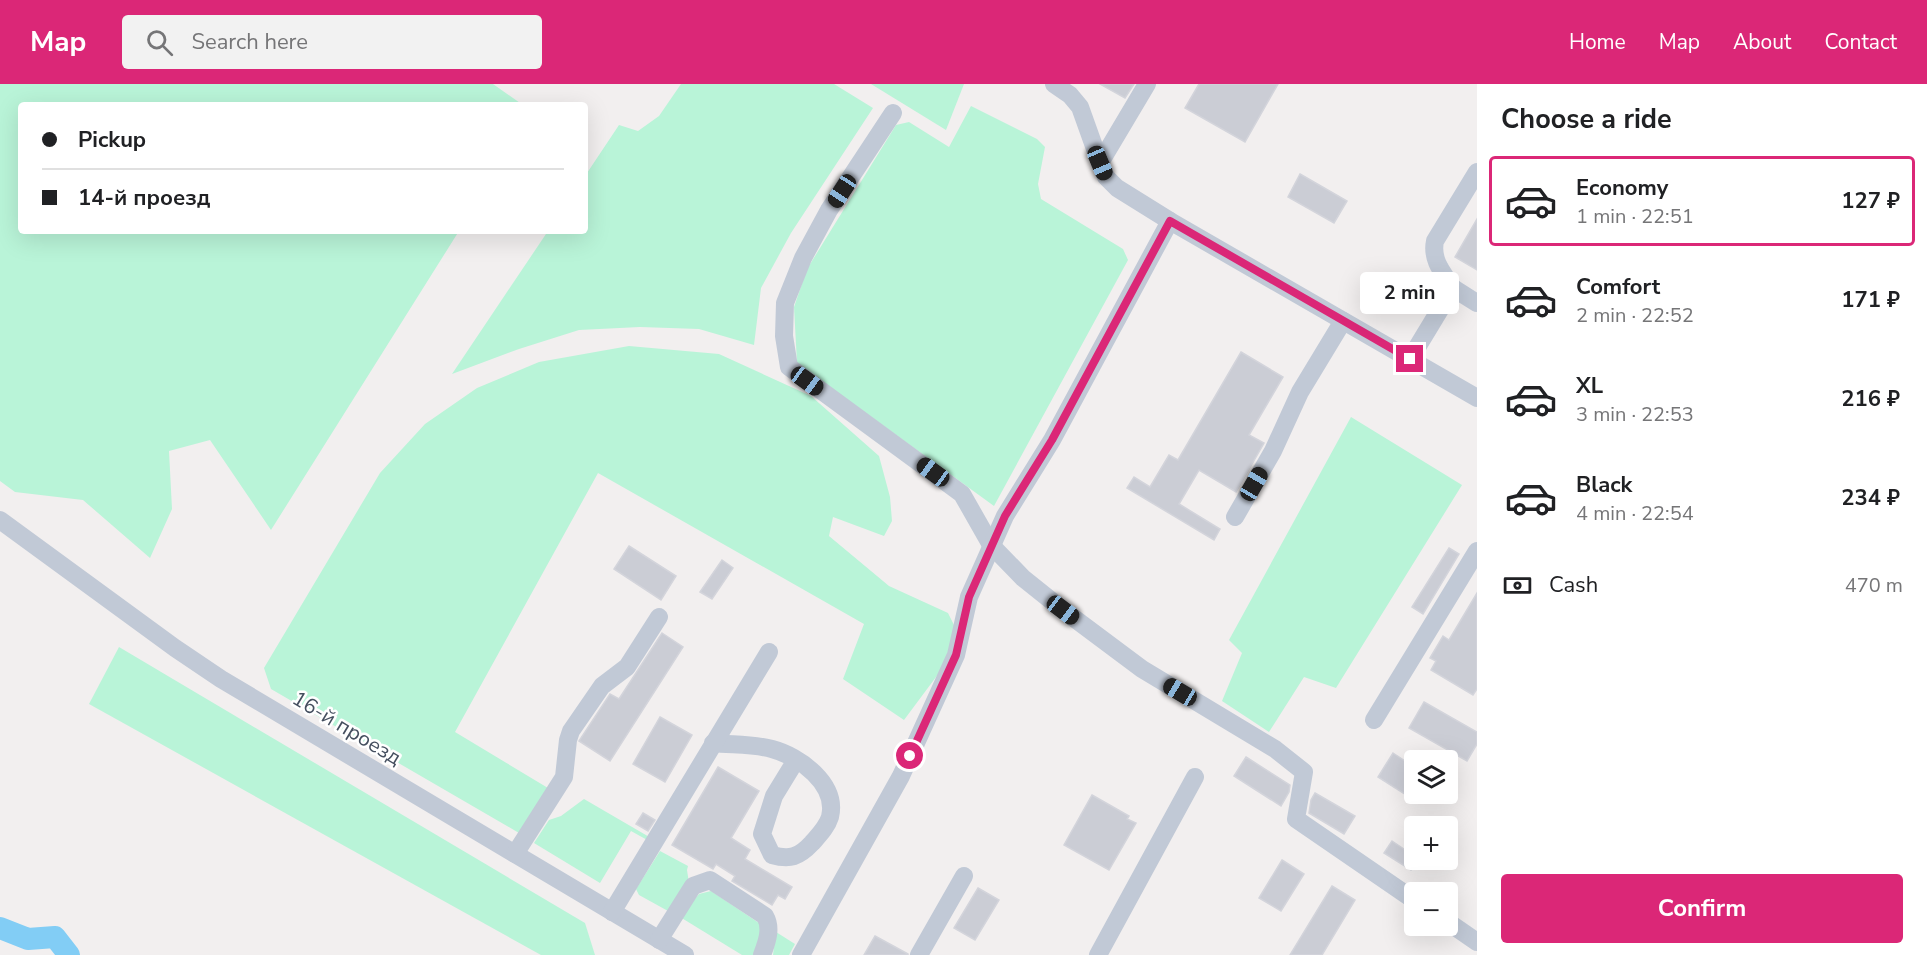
<!DOCTYPE html>
<html lang="en">
<head>
<meta charset="utf-8">
<style>
  :root { --surface:#fff; --page:#f2f2f2; --text:#202124; --muted:#757577; --line:#e0e0e0; --accent:#db2777 }
  body { margin:0; font-family:"Nunito Sans",sans-serif; background:var(--page); color:var(--text); height:100vh; display:flex; flex-direction:column; font-size:22px; white-space:nowrap }
  * { box-sizing:border-box; margin:0 }
  p { font-size:20px; color:var(--muted) }
  .icon { flex:none; width:33px; height:33px; fill:none; stroke:currentColor; stroke-width:2; stroke-linecap:round; stroke-linejoin:round }
  .map { position:relative; flex:1; overflow:hidden }
  .drawer { display:flex; flex-direction:column; background:var(--surface); width:450px }
  .drawer>* { flex:none }
  .hud { position:absolute; left:18px; top:18px; width:570px; height:132px; border-radius:6px; box-shadow:0 6px 24px #0002; display:grid; align-content:center; height:132px; padding:0 24px; background:var(--surface) }
  .controls { position:absolute; left:1404px; top:666px; display:grid; gap:12px }
  .controls a { display:grid; place-items:center; width:54px; height:54px; border-radius:6px; background:var(--surface); box-shadow:0 6px 24px #0002; font-size:30px }
  .end { position:absolute; width:27px; height:27px; margin:-14px; border:8px solid #db2777; background:#fff; box-shadow:0 0 0 3px #fff }
  .from { border-radius:50% }
  .bubble { position:absolute; height:42px; border-radius:6px; background:var(--surface); box-shadow:0 6px 24px #0002; font-size:20px; font-weight:700; line-height:42px; text-align:center }
  .car { position:absolute; width:18px; height:36px; margin:-18px -9px; border-radius:8px; box-shadow:0 0 4px 2px #0007; background:linear-gradient(#222 24%,#8ab4d8 0 40%,#222 0 76%,#8ab4d8 0 86%,#222 0) }
  .hud b { display:flex; align-items:center; gap:21px; height:57px; font-size:22px }
  .hud b+b { border-top:2px solid var(--line) }
  .hud i { width:15px; height:15px; background:var(--text) }
  ul { padding:0; list-style:none }
  li { display:flex; align-items:center; gap:18px; height:90px; margin:0 12px 9px; padding:0 12px; border:3px solid transparent; border-radius:6px }
  li div { flex:1 }
  li b { display:block; font-size:22px }
  li em { font-style:normal; font-weight:700 }
  li.on { border-color:var(--accent) }
  li>.icon { width:54px; height:54px; stroke-width:1.5 }
  h2 { padding:0 24px; font-size:27px; line-height:72px }
  .pay { display:flex; align-items:center; gap:15px; height:66px; padding:0 24px; font-size:22px }
  .pay p { margin-inline-start:auto }
  .cta { display:flex; gap:12px; margin-top:auto; padding:12px 24px }
  .cta a { flex:1; height:69px; border-radius:6px; background:var(--accent); color:#fff; font-size:24px; font-weight:700; line-height:69px; text-align:center }
  header { display:flex; align-items:center; gap:36px; box-sizing:border-box; height:84px; padding:0 30px; background:var(--accent); color:#fff }
  header strong { font-size:28px }
  nav { display:flex; gap:33px; margin-inline-start:auto; font-size:21px }
  .search { width:420px; height:54px; background:var(--page); display:flex; align-items:center; gap:15px; box-sizing:border-box; padding:0 21px; border-radius:6px; color:var(--muted); font-size:22px }
  main { display:flex; flex:1; min-height:0 }
  .map>svg:first-child { display:block }
  .green { fill:#b9f4d8 }
  .lines { fill:none; stroke-linecap:round; stroke-linejoin:round }
  .river { stroke:#82cdf5; stroke-width:22 }
  .building { fill:#cbcdd5; stroke:#d3d4db; stroke-width:1.5 }
  .minor { stroke:#c1c9d6; stroke-width:18 }
  .route { stroke:#db2777; stroke-width:8 }
  .labels { text-anchor:middle; dominant-baseline:central; stroke-width:5; stroke-linejoin:round; paint-order:stroke }
  .street-label { font-size:21px; fill:#454f5f; stroke:#fff }
</style>
</head>
<body>
<header>
<strong>Map</strong>
<div class="search"><svg class="icon" aria-label="search" viewBox="0 0 24 24"><circle cx="10" cy="10" r="6"/><path d="M15 15l6 6"/></svg>Search here</div>
<nav><a>Home</a><a>Map</a><a>About</a><a>Contact</a></nav>
</header>
<main>
<div class="map">
<svg width="1477" height="871" viewBox="0 0 1477 871">
  <rect width="100%" height="100%" fill="#f2efef"/>
  <!-- green -->
  <g class="green">
    <polygon points="0,0 493,0 523,21 21,21 21,147 459,147 271,446 210,356 169,367 172,425 150,474 83,416 15,408 0,397"/>
    <polygon points="681,0 834,0 873,24 791,149 761,204 754,261 699,245 640,243 579,246 519,265 452,290 548,147 585,147 585,92 619,41 638,47 659,32"/>
    <polygon points="871,0 964,0 946,46"/>
    <polygon points="971,22 1037,55 1045,63 1038,100 1041,115 1123,165 1128,176 994,422 797,279 794,223 807,185 896,41 909,38 949,63"/>
    <polygon points="629,262 719,270 811,312 879,372 890,413 892,437 884,452 833,433 829,452 889,502 948,529 954,541 954,561 939,589 904,636 843,595 864,540 598,389 455,648 548,704 519,749 271,605 264,584 380,389 425,340 477,304 539,278"/>
    <polygon points="1351,333 1462,401 1336,604 1304,593 1269,648 1222,617 1242,569 1229,556"/>
    <polygon points="119,563 585,839 595,871 541,871 89,620"/>
    <polygon points="584,715 651,754 649,757 631,747 600,799 534,759 549,736 561,732"/>
    <polygon points="660,767 688,782 687,786 689,799 668,827 639,811 636,805"/>
    <polygon points="711,807 759,839 763,844 755,871 742,871 680,833 699,810"/>
    <polygon points="776,848 795,860 789,871 773,871"/>
  </g>
  <g class="lines">
    <!-- river -->
    <polyline class="river" points="0,844 28,855 55,853 69,871"/>
  </g>
  <!-- building -->
  <g class="building">
    <polygon points="1100,0 1134,0 1125,14"/>
    <polygon points="1199,0 1278,0 1245,58 1185,24"/>
    <polygon points="1300,90 1347,117 1334,139 1288,113"/>
    <polygon points="1477,135 1477,186 1455,173"/>
    <polygon points="1241,268 1283,293 1249,351 1264,359 1236,408 1199,386 1179,420 1220,445 1214,456 1127,404 1134,393 1150,403 1169,371 1178,376"/>
    <polygon points="629,462 676,492 661,516 614,485"/>
    <polygon points="1449,464 1459,470 1423,530 1412,523"/>
    <polygon points="722,476 733,484 712,515 700,508"/>
    <polygon points="1477,509 1477,605 1473,611 1431,586 1436,577 1430,574 1443,552 1449,556"/>
    <polygon points="662,549 683,563 610,677 579,657 610,610 619,615"/>
    <polygon points="1424,618 1477,648 1477,660 1467,677 1409,644"/>
    <polygon points="660,633 692,651 665,698 633,680"/>
    <polygon points="1393,669 1414,683 1414,716 1378,693"/>
    <polygon points="1246,673 1290,701 1289,708 1281,722 1234,692"/>
    <polygon points="718,683 759,707 731,754 750,766 745,775 792,803 785,815 778,811 772,821 732,797 735,792 716,780 713,785 672,761"/>
    <polygon points="1315,709 1355,732 1344,750 1309,729 1311,716"/>
    <polygon points="1092,711 1129,732 1127,735 1136,739 1109,786 1064,761"/>
    <polygon points="643,729 655,736 648,747 636,740"/>
    <polygon points="1392,757 1414,772 1414,776 1418,776 1411,786 1384,769"/>
    <polygon points="1282,776 1304,790 1281,827 1259,814"/>
    <polygon points="1332,802 1355,816 1322,871 1290,871"/>
    <polygon points="978,804 999,816 975,856 954,844"/>
    <polygon points="875,852 908,870 908,871 864,871"/>
  </g>
  <g class="lines">
    <!-- minor -->
    <g class="minor">
      <polyline points="1054,0 1070,11 1080,23 1100,79"/>
      <polyline points="1147,0 1100,79 1106,93 1117,104 1170,137"/>
      <polyline points="893,29 829,126 803,174 785,219 784,252 789,283 962,410 991,461 1023,494 1063,526 1142,585 1275,665 1304,688 1296,735 1414,816"/>
      <polyline points="1453,204 1477,219"/>
      <path d="M1410,275L1453,204C1443,189 1431,176 1435,157L1477,88"/>
      <polyline points="1235,433 1273,367 1300,308 1343,237"/>
      <polyline points="0,436 175,564 221,595 685,871"/>
      <polyline points="1374,636 1477,467"/>
      <path d="M713,659C732,661 754,660 772,665C799,672 838,700 830,733C827,743 819,751 812,759C799,773 790,776 772,771L762,750L774,712L796,676"/>
      <polyline points="515,770 564,693 568,656 571,647 602,602 627,583 659,533"/>
      <polyline points="612,828 769,568"/>
      <polyline points="1448,838 1477,858"/>
      <path d="M659,856L693,802L710,796L765,832C772,844 767,858 762,871"/>
      <polyline points="801,871 901,692 956,571 969,513 1005,432 1052,356 1170,137 1477,314"/>
      <polyline points="919,871 964,792"/>
      <polyline points="1098,871 1195,693"/>
    </g>
  </g>
  <g class="lines">
    <!-- route -->
    <polyline class="route" points="910,672 956,571 969,513 1005,432 1052,356 1170,137 1410,275"/>
  </g>
  <g class="labels">
    <!-- street labels -->
    <g class="street-label">
      <text transform="translate(347 644) rotate(31)">16-й проезд</text>
    </g>
  </g>
</svg>
<div class="controls">
<a><svg class="icon" aria-label="layers" viewBox="0 0 24 24"><path d="M12 4l9 5-9 5-9-5zM3 14l9 5 9-5"/></svg></a>
<a>+</a>
<a>−</a>
</div>
<i class="end from" style="left:910px;top:672px"></i>
<i class="end" style="left:1410px;top:275px"></i>
<div class="bubble" style="left:1360px;top:188px;width:99px">2 min</div>
<i class="car" style="left:1100px;top:79px;rotate:157deg"></i>
<i class="car" style="left:842px;top:107px;rotate:213deg"></i>
<i class="car" style="left:807px;top:297px;rotate:126deg"></i>
<i class="car" style="left:933px;top:388px;rotate:306deg"></i>
<i class="car" style="left:1254px;top:400px;rotate:30deg"></i>
<i class="car" style="left:1063px;top:526px;rotate:127deg"></i>
<i class="car" style="left:1180px;top:608px;rotate:301deg"></i>
<div class="hud">
<b><i class="from"></i>Pickup</b>
<b><i></i>14-й проезд</b>
</div>
</div>
<section class="drawer">
<h2>Choose a ride</h2>
<ul>
<li class="on"><svg class="icon" aria-label="car" viewBox="0 0 24 24"><path d="M5 17H2v-5l4-1 3-4h7l3 4 3 1v5h-3M9 17h6M6 11h13"/><circle cx="7" cy="17" r="2"/><circle cx="17" cy="17" r="2"/></svg><div><b>Economy</b><p>1 min · 22:51</p></div><em>127 ₽</em></li>
<li><svg class="icon" aria-label="car" viewBox="0 0 24 24"><path d="M5 17H2v-5l4-1 3-4h7l3 4 3 1v5h-3M9 17h6M6 11h13"/><circle cx="7" cy="17" r="2"/><circle cx="17" cy="17" r="2"/></svg><div><b>Comfort</b><p>2 min · 22:52</p></div><em>171 ₽</em></li>
<li><svg class="icon" aria-label="car" viewBox="0 0 24 24"><path d="M5 17H2v-5l4-1 3-4h7l3 4 3 1v5h-3M9 17h6M6 11h13"/><circle cx="7" cy="17" r="2"/><circle cx="17" cy="17" r="2"/></svg><div><b>XL</b><p>3 min · 22:53</p></div><em>216 ₽</em></li>
<li><svg class="icon" aria-label="car" viewBox="0 0 24 24"><path d="M5 17H2v-5l4-1 3-4h7l3 4 3 1v5h-3M9 17h6M6 11h13"/><circle cx="7" cy="17" r="2"/><circle cx="17" cy="17" r="2"/></svg><div><b>Black</b><p>4 min · 22:54</p></div><em>234 ₽</em></li>
</ul>
<div class="pay"><svg class="icon" aria-label="cash" viewBox="0 0 24 24"><path d="M3 7h18v10H3z"/><circle cx="12" cy="12" r="2"/></svg>Cash<p>470 m</p></div>
<div class="cta"><a>Confirm</a></div>
</section>
</main>
</body>
</html>
